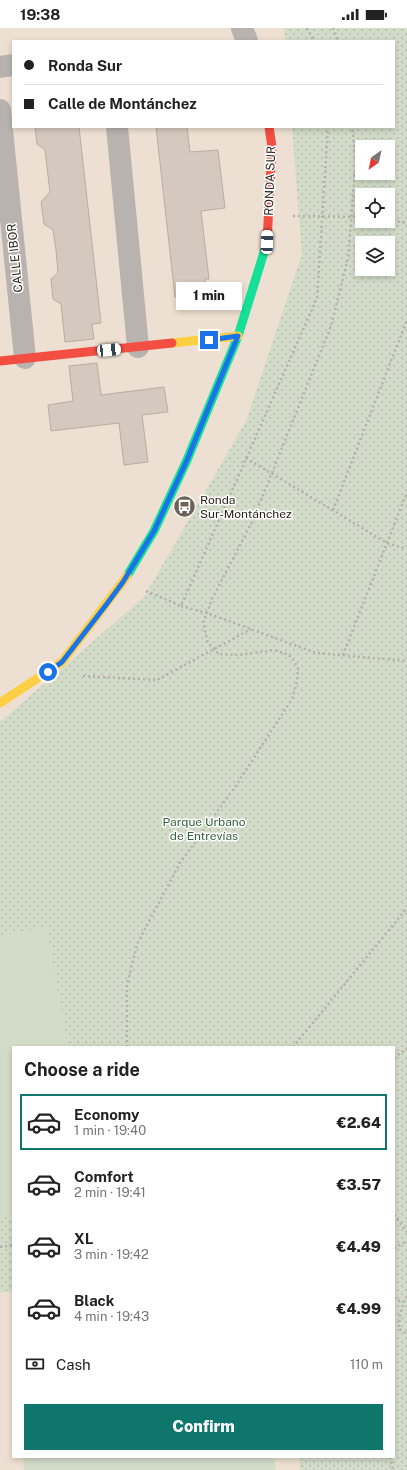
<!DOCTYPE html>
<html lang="en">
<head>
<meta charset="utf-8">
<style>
  :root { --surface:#fff; --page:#f6f6f6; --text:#222; --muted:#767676; --line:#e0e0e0; --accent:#0f766e }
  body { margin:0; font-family:"Public Sans",sans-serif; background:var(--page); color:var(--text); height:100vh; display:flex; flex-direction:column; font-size:15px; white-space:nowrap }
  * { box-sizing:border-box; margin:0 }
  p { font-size:13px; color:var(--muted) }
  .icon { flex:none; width:22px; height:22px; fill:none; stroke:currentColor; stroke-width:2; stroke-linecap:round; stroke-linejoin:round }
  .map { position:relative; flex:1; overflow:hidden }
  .details { position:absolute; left:12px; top:1018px; width:383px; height:412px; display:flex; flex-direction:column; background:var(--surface); border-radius:0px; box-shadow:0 2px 6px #0003 }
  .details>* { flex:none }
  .hud { position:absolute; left:12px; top:12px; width:383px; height:88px; border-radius:0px; box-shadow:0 2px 6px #0003; display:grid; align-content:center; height:88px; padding:0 12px; background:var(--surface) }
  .needle { width:26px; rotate:213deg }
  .tools { position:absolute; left:355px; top:112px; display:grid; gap:8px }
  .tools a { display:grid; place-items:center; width:40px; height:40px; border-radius:0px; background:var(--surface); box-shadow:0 2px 6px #0003; font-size:20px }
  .end { position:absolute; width:18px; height:18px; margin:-9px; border:5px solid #1a73e8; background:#fff; box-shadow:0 0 0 2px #fff }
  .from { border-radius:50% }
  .bubble { position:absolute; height:28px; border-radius:0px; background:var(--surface); box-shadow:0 2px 6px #0003; font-size:13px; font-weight:800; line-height:28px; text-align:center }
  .car { position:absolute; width:12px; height:24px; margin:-12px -6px; border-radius:5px; box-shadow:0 0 3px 1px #0007; background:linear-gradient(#fff 24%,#345 0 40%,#fff 0 76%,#345 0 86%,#fff 0) }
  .hud b { display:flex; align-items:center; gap:14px; height:38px; font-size:15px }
  .hud b+b { border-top:1px solid var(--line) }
  .hud i { width:10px; height:10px; background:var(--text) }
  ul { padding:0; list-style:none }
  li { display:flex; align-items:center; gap:12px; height:56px; margin:0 8px 6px; padding:0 4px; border:2px solid transparent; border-radius:0px }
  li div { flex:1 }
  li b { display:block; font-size:15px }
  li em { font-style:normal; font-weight:800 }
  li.on { border-color:var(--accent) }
  li>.icon { width:36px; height:36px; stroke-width:1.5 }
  h2 { padding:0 12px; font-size:18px; line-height:48px }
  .pay { display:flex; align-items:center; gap:10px; height:44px; padding:0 12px; font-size:15px }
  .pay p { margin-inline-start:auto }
  .action { display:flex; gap:8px; margin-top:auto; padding:8px 12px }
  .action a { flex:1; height:46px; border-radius:0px; background:var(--accent); color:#fff; font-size:16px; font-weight:800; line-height:46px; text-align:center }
  .status { display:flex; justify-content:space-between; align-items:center; height:28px; padding:0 20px; background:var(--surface); direction:ltr }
  .status svg { height:11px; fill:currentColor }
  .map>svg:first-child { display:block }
  .grass { fill:url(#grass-dots); fill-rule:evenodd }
  .pitch { fill:#d3dcc9 }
  .building { fill:#d5c8be; stroke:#b8ada4 }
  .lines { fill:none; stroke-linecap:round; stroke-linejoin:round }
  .path { stroke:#b6afa9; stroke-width:2.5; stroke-dasharray:2 3; stroke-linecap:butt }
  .street { stroke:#b9b3b0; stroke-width:22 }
  .fast { stroke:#16e098; stroke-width:9 }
  .slow { stroke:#ffcf43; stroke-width:9 }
  .jam { stroke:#f24e42; stroke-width:9 }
  .route { stroke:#1a73e8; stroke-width:5 }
  .labels { text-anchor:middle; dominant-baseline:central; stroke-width:3; stroke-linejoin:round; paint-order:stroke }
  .street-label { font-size:12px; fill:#271e15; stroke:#fff }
  .poi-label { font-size:12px; fill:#271e15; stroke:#fff; text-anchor:start }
  .park-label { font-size:12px; fill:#32633d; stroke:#fff }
</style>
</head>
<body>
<div class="status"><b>19:38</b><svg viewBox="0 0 49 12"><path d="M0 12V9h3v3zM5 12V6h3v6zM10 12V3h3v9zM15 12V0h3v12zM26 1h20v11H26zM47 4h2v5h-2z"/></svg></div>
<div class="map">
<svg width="407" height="1442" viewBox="0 0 407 1442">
  <defs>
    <pattern id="grass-dots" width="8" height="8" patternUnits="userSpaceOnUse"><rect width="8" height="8" fill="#d3dcc9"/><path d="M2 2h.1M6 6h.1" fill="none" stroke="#b5bcac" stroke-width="1.8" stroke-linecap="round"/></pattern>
  </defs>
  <rect width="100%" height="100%" fill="#ede0d2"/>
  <!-- grass -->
  <path class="grass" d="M284,0H407V1442H300L299,1429H394V1019H13V1263L0,1265V694L144,569L246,393L302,226L292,99H394V13H285ZM362,119H388V145H362ZM362,167H388V193H362ZM362,215H388V241H362Z"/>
  <!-- pitch -->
  <g class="pitch">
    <polygon points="47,900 68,1019 13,1019 13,1187 0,1189 0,907"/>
    <polygon points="23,1429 274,1429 276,1442 24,1442"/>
  </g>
  <!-- building -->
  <g class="building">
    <polygon points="35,99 79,99 101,295 92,296 94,311 65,314 61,276 53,271 51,251 58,245 56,222 53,202 44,196 41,174 50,164 45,122 37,116"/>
    <polygon points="156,99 187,99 190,124 218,122 225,180 201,183 209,251 205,251 206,265 175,269"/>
    <polygon points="97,335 101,367 164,359 168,384 142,387 148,434 124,437 119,395 51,403 48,377 73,373 69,338"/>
  </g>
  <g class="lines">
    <!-- path -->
    <g class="path">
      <polyline points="307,0 314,13"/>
      <polyline points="333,0 338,13"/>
      <polyline points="293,188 362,189"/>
      <polyline points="388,192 407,195"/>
      <polyline points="246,430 387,515 407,521"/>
      <polyline points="333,482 407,292"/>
      <polyline points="146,563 181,578 317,270 328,99"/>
      <polyline points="181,578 207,585 316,625 407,633"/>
      <polyline points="343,627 407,464"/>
      <polyline points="83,648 157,652 251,601"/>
      <polyline points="127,1019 127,956 138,914 180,835 235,759 292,671 297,654 298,639 289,627 274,622 238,627 219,626 208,615 203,595 212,571 253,492 331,298 348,230 356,131 352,99"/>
      <polyline points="293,1019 407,880"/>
      <polyline points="394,1030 407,1020"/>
      <polyline points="394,1187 407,1204"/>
      <polyline points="0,1219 13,1217"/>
      <polyline points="394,1220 407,1213"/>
      <path d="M407,1268C401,1278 399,1290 399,1301L407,1306"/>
      <polyline points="394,1270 403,1275"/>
      <polyline points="390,1429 393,1442"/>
    </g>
    <!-- street -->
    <g class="street">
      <polyline points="242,0 247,13"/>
      <polyline points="0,39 13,37"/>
      <polyline points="0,82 25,330"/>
      <polyline points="117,99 138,319"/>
    </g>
    <!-- fast -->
    <polyline class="fast" points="127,548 154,503 187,432 238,308 265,221"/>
    <!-- slow -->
    <g class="slow">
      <polyline points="172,315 238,308"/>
      <polyline points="0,675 62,634 127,548"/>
    </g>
    <!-- jam -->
    <g class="jam">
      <polyline points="265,221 267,214 272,119 269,99"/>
      <polyline points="0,333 172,315"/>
    </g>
  </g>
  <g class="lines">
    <!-- route -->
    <polyline class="route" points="48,644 62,634 106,577 123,554 154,503 187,432 238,308 209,312"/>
  </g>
  <!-- icons -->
  <defs>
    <symbol id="bus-disc" viewBox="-11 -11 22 22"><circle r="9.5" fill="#6c6257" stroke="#fff"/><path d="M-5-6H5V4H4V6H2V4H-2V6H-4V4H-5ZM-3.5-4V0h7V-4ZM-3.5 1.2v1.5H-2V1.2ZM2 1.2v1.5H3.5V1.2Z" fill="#fff"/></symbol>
  </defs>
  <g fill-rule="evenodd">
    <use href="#bus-disc" x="172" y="466" width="25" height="25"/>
  </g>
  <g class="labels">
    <!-- street labels -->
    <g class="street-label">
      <text transform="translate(270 153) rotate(-88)">RONDA SUR</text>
      <text transform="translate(15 230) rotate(-96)">CALLE IBOR</text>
    </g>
    <!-- poi labels -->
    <g class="poi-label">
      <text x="200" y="472">Ronda<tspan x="200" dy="14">Sur-Montánchez</tspan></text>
    </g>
    <!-- park labels -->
    <g class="park-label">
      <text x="204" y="794">Parque Urbano<tspan x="204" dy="14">de Entrevías</tspan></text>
    </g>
  </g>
</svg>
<div class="tools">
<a><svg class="needle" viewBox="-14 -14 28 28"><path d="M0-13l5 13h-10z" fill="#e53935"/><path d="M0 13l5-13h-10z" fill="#767676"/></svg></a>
<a><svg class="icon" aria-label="locate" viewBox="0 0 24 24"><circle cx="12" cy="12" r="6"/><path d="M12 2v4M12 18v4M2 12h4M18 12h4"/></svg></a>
<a><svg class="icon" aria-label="layers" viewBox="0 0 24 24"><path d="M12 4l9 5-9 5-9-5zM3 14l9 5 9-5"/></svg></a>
</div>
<i class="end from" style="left:48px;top:644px"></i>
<i class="end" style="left:209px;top:312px"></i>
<div class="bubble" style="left:176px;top:254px;width:66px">1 min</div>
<i class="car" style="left:267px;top:214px;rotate:2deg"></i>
<i class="car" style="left:109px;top:322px;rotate:84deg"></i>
<div class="hud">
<b><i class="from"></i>Ronda Sur</b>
<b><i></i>Calle de Montánchez</b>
</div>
<section class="details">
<h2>Choose a ride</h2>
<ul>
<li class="on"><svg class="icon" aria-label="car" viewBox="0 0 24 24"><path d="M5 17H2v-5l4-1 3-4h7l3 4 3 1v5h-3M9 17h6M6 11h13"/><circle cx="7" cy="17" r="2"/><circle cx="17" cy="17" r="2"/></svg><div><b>Economy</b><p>1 min · 19:40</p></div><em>€2.64</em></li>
<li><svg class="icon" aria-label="car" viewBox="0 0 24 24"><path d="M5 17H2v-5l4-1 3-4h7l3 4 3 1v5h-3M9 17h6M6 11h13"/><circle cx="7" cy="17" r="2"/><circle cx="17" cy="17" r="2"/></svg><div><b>Comfort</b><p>2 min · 19:41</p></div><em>€3.57</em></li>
<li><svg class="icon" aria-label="car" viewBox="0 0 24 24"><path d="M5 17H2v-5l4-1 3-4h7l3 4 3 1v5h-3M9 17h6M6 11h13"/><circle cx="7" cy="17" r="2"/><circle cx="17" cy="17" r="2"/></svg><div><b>XL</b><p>3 min · 19:42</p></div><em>€4.49</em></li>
<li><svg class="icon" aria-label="car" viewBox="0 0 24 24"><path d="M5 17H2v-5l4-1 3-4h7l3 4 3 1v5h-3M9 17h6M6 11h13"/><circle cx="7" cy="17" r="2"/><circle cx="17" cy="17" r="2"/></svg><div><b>Black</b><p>4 min · 19:43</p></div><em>€4.99</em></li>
</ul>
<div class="pay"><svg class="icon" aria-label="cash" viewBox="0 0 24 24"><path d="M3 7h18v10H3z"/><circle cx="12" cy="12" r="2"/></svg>Cash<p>110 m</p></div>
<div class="action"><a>Confirm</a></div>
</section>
</div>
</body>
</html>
